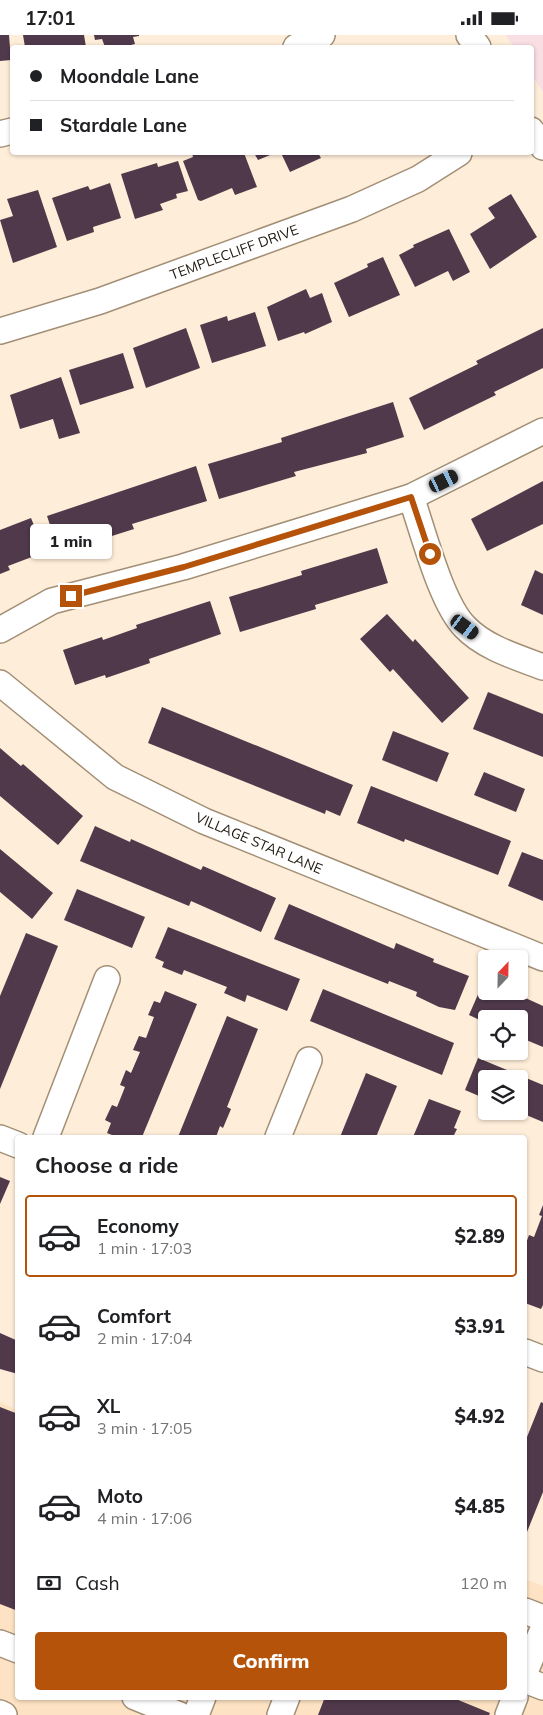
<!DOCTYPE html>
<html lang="en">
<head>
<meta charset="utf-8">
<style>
  :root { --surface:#fff; --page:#f2f2f2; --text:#202124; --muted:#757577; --line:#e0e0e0; --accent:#b45309 }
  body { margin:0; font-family:Mulish,sans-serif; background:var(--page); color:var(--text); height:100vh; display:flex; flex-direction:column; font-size:19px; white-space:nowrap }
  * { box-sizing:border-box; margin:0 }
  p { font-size:16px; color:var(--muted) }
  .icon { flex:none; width:28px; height:28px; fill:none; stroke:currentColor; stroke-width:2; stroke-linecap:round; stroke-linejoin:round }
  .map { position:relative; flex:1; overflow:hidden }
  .sheet { position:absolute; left:15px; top:1100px; width:512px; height:565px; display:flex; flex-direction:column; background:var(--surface); border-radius:5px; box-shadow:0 1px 4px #0004 }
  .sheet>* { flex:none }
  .hud { position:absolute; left:10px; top:10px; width:524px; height:110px; border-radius:5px; box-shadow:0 1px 4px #0004; display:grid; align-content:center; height:110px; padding:0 20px; background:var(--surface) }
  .needle { width:32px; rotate:22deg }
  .controls { position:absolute; left:478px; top:915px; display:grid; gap:10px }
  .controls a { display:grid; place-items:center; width:50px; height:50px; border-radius:5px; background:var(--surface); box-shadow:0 1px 4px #0004; font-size:25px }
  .end { position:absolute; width:22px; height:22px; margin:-11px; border:6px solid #b45309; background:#fff; box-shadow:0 0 0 2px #fff }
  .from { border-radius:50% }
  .bubble { position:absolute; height:35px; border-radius:5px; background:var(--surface); box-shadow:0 1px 4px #0004; font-size:16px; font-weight:800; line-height:35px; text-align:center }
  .car { position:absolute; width:15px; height:30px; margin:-15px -8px; border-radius:6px; box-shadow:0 0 4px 1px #0007; background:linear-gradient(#222 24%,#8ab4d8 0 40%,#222 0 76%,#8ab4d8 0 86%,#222 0) }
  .hud b { display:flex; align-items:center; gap:18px; height:48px; font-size:19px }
  .hud b+b { border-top:1px solid var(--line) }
  .hud i { width:12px; height:12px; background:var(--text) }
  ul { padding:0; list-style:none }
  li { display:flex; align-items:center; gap:15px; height:82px; margin:0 10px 8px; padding:0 10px; border:2px solid transparent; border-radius:5px }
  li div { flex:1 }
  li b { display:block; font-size:19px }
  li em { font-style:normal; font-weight:800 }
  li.selected { border-color:var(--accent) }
  li>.icon { width:45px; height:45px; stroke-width:1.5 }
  h2 { padding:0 20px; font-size:22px; line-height:60px }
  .pay { display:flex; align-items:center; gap:12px; height:55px; padding:0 20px; font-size:19px }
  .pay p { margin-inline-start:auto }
  .primary-button { display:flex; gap:10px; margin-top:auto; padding:10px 20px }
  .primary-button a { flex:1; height:58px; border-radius:5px; background:var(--accent); color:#fff; font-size:20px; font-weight:800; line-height:58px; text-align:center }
  .status { display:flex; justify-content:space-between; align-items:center; height:35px; padding:0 25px; background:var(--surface); direction:ltr }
  .status svg { height:14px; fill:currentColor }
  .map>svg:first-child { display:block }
  .built { fill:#fde3c3 }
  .education { fill:#f9dee3 }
  .building { fill:#4f394b }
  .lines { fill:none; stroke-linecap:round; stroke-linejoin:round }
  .minor-casing { stroke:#a28f76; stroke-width:28 }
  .minor { stroke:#fff; stroke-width:25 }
  .route { stroke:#b45309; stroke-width:6 }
  .labels { text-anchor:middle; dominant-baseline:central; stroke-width:5; stroke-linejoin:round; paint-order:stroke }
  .street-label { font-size:14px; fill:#1d160d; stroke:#fff }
</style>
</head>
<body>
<div class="status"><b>17:01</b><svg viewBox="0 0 49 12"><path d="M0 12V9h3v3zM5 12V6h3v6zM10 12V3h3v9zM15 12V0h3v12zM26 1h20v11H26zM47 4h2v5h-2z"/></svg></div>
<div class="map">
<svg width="543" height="1680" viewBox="0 0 543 1680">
  <rect width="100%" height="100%" fill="#feedd8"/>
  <!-- built -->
  <polygon class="built" points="0,1367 17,1375 18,1662 525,1662 525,1544 543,1551 543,1680 0,1680"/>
  <!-- education -->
  <polygon class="education" points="506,0 543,0 543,57 531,39 531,12 514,12"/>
  <!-- building -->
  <g class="building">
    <polygon points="0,0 9,0 11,25 0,26"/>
    <polygon points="23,0 84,0 86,12 25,12"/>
    <polygon points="94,0 139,0 139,1 133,2 135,9 123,12 105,12 102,4 95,5"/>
    <polygon points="192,118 244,118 257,152 235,160 232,153 201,166 198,165 183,126 193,122"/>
    <polygon points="254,118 275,118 258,125"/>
    <polygon points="281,118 318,118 321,123 290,137"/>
    <polygon points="178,126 188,156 176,159 177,163 160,169 163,175 135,184 121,139 157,128 158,132"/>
    <polygon points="110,148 121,183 93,192 94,197 67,206 52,163 88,151 90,155"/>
    <polygon points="38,155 57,212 13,228 0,185 13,181 7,164"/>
    <polygon points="511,159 537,202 490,234 470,199 495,183 488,173"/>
    <polygon points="449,194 470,237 453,246 448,236 415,252 399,220 414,212 413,210"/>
    <polygon points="383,222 400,260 349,282 334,248 368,232 367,229"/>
    <polygon points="306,254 310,263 322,258 332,287 305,299 304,297 278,306 267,272"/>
    <polygon points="255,277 266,311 212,328 200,290 227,281 228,286"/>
    <polygon points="186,293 200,333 146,353 133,313"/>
    <polygon points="543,293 543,333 494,357 496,360 424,395 409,363 478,329 476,326"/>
    <polygon points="123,318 134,353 80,370 69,335"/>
    <polygon points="61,342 80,398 59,404 53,384 20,394 10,360"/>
    <polygon points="393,367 404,402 366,414 367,418 294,437 296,441 219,464 208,429 282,407 281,403"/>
    <polygon points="196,431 207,466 132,489 134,494 96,506 95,503 58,514 47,481"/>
    <polygon points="543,446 543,489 487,516 471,484"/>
    <polygon points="31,483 45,517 8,531 10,535 0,539 0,495"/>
    <polygon points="377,513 388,548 315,570 316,574 240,597 229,562 302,540 301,536"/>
    <polygon points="535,535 543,539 543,580 521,570"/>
    <polygon points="210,566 221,599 149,624 150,628 106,643 105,640 75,650 63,615 102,602 103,605 137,593 136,590"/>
    <polygon points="387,579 413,607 415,604 469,663 442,688 393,634 390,637 360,604"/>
    <polygon points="488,657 543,679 543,722 473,694"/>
    <polygon points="162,672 353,750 340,781 326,775 325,779 148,708"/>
    <polygon points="393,696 449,718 437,747 382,725"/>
    <polygon points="0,713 21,731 23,729 83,781 58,810 0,761"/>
    <polygon points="484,737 525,754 516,777 474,760"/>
    <polygon points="371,751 511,806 498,840 405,804 404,807 357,788"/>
    <polygon points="95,791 130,807 131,804 201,835 203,831 276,863 261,897 191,866 189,871 80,826"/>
    <polygon points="0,814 53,858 32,884 0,857"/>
    <polygon points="522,817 543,825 543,866 508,851"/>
    <polygon points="77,854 145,882 132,913 64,885"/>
    <polygon points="289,869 394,914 396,908 434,924 433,927 469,941 455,975 439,972 416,961 417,957 389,946 388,949 274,904"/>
    <polygon points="168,892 300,944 287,976 247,960 245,967 224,958 227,952 184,935 182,940 162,932 164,927 155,923"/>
    <polygon points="26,898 58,911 0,1054 0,961"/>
    <polygon points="483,948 486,949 486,956 503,956 518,963 519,960 543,971 543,1012 519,1002 519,984 486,984 486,988 469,980"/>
    <polygon points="323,954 454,1008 442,1040 310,986"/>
    <polygon points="165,956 197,969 142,1102 117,1102 107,1098 111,1088 105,1085 112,1070 117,1072 125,1052 120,1050 126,1035 131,1038 140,1017 133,1015 139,1001 146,1003 154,982 148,980 154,966 160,968"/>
    <polygon points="227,981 258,994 227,1072 231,1074 223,1093 220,1091 216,1102 178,1102"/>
    <polygon points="478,1023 543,1050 543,1087 519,1077 519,1044 486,1044 486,1064 465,1055"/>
    <polygon points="366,1038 397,1051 376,1102 340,1102"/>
    <polygon points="429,1064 461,1076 454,1093 457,1094 453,1102 413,1102"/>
    <polygon points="0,1142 10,1146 0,1169"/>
    <polygon points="543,1170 543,1270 541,1274 525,1268 525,1211 529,1200 534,1202 542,1181 539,1180"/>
    <polygon points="0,1298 18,1306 18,1339 0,1334"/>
    <polygon points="541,1367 543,1368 543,1457 525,1502 525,1407"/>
    <polygon points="0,1372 18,1379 18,1576 0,1569"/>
    <polygon points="325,1662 451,1662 490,1678 489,1680 318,1680"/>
  </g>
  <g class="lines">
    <defs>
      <g id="minor">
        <polyline points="469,0 478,12"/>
        <polyline points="296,12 322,0"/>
        <polyline points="531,95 543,112"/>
        <polyline points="0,99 12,96"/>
        <polyline points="0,296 100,266 352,174 418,144 459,118"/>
        <path d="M411,462C423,496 441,568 465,592C485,613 517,622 543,632"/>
        <polyline points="0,595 52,566 183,532 411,462 543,396"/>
        <polyline points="0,648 115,742 204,786 543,923"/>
        <polyline points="46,1102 107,944"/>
        <polyline points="278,1102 309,1025"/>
        <polyline points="0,1103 18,1110"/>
        <polyline points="525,1317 543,1324"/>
        <polyline points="525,1576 543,1583"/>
        <polyline points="0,1608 18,1615"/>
        <polyline points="525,1637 543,1594"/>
        <polyline points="525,1645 543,1652"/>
        <polyline points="135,1662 180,1680"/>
        <polyline points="0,1678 4,1680"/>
        <polyline points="196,1680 203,1662"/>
        <polyline points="280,1680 287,1662"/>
        <polyline points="508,1680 515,1662"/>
      </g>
    </defs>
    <!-- minor casing -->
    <use href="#minor" class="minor-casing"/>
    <!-- minor -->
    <use href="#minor" class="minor"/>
  </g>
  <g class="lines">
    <!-- route -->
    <polyline class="route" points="71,561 184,532 411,462 430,519"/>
  </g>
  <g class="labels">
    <!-- street labels -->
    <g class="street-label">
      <text transform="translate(234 217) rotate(-20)">TEMPLECLIFF DRIVE</text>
      <text transform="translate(259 808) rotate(23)">VILLAGE STAR LANE</text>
    </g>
  </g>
</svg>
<div class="controls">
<a><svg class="needle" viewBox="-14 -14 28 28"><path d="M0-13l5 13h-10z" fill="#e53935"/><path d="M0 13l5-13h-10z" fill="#757577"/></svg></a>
<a><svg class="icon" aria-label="locate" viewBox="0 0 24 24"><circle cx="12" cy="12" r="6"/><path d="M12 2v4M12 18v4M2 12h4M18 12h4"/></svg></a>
<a><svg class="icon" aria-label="layers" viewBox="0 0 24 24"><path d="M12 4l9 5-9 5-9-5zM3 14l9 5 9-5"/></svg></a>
</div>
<i class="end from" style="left:430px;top:519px"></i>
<i class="end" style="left:71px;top:561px"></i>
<div class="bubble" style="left:30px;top:489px;width:82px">1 min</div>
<i class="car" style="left:444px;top:446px;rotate:64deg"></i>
<i class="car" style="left:465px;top:592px;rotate:126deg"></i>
<div class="hud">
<b><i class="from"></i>Moondale Lane</b>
<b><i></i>Stardale Lane</b>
</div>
<section class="sheet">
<h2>Choose a ride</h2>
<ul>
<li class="selected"><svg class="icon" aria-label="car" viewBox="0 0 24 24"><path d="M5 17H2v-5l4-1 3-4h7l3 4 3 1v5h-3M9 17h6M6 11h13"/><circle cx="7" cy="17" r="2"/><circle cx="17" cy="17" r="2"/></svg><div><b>Economy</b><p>1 min · 17:03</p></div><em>$2.89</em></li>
<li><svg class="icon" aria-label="car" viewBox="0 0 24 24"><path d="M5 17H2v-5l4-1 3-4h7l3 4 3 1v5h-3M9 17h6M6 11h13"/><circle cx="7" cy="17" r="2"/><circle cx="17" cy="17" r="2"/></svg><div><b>Comfort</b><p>2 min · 17:04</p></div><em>$3.91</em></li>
<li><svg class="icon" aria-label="car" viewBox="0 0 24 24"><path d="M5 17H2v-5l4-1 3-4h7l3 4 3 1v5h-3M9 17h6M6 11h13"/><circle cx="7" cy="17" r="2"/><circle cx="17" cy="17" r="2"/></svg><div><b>XL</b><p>3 min · 17:05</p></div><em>$4.92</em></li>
<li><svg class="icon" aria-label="car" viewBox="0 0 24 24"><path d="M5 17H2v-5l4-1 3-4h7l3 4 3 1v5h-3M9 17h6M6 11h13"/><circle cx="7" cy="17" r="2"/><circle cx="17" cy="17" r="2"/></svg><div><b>Moto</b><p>4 min · 17:06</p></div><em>$4.85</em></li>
</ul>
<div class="pay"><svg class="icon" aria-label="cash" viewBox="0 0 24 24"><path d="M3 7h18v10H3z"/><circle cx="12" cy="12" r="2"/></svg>Cash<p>120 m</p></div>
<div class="primary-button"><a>Confirm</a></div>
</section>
</div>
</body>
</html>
